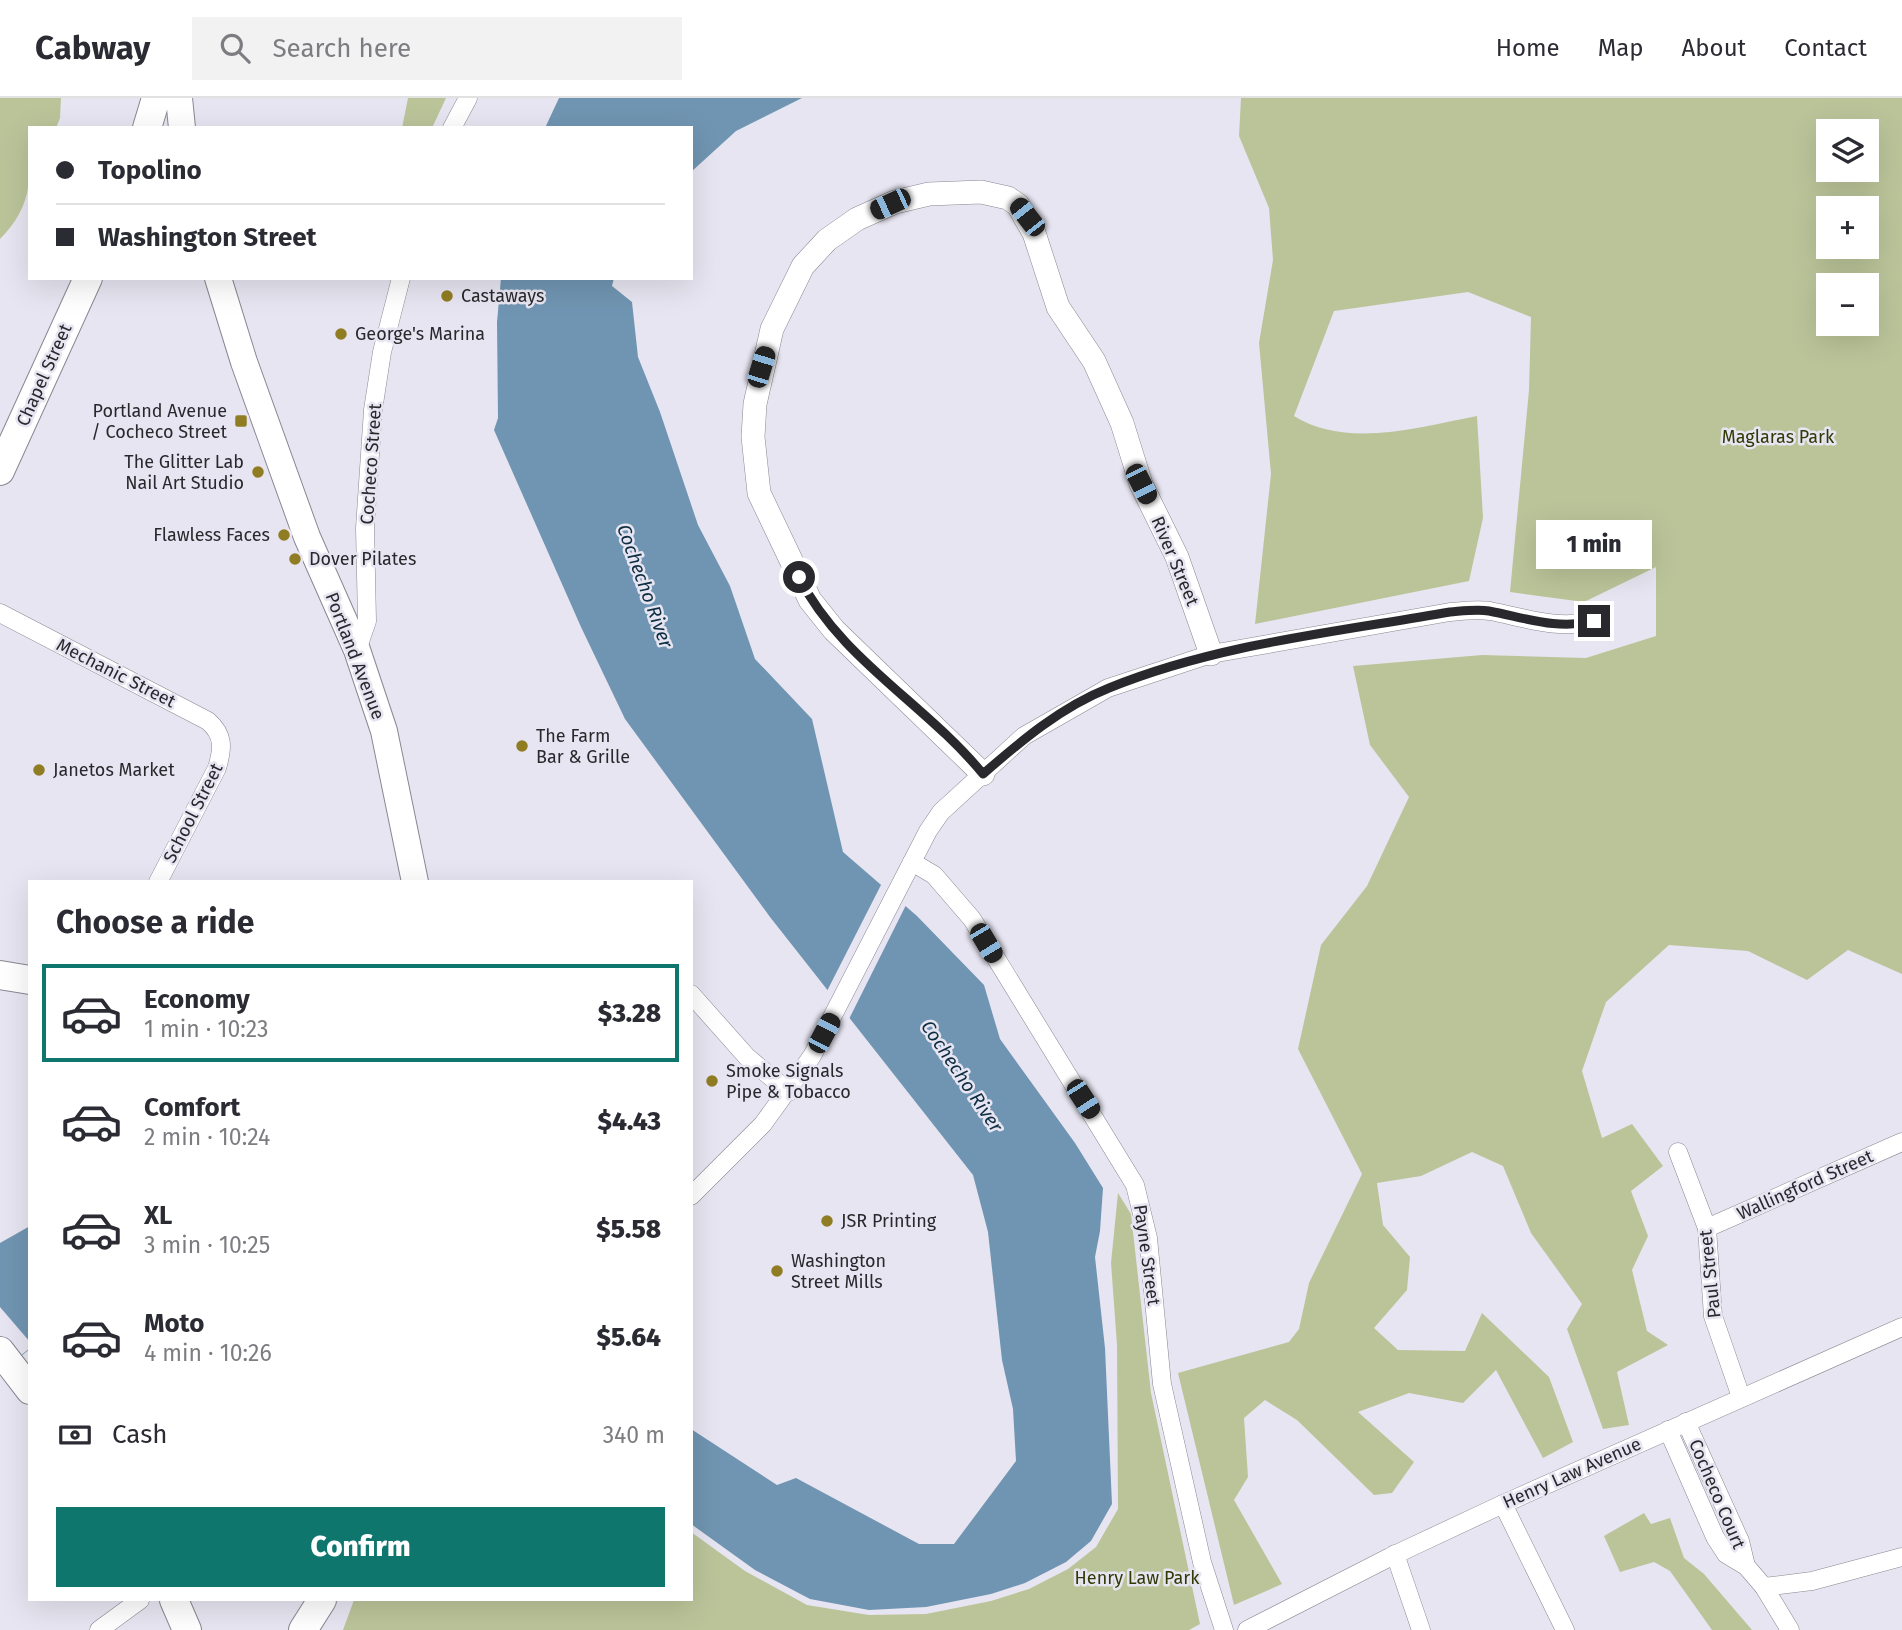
<!DOCTYPE html>
<html lang="en">
<head>
<meta charset="utf-8">
<style>
  :root { --surface:#fff; --page:#f2f2f3; --text:#2b2b33; --muted:#7c7c81; --line:#e1e1e2; --accent:#0f766e }
  body { margin:0; font-family:"Fira Sans",sans-serif; background:var(--page); color:var(--text); height:100vh; display:flex; flex-direction:column; font-size:26px; white-space:nowrap }
  * { box-sizing:border-box; margin:0 }
  p { font-size:23px; color:var(--muted) }
  .icon { flex:none; width:38px; height:38px; fill:none; stroke:currentColor; stroke-width:2; stroke-linecap:round; stroke-linejoin:round }
  .map { position:relative; flex:1; overflow:hidden }
  .details { position:absolute; left:28px; top:782px; width:665px; height:721px; display:flex; flex-direction:column; background:var(--surface); border-radius:0px; box-shadow:0 7px 28px #0002 }
  .details>* { flex:none }
  .top-card { position:absolute; left:28px; top:28px; width:665px; height:154px; border-radius:0px; box-shadow:0 7px 28px #0002; display:grid; align-content:center; height:154px; padding:0 28px; background:var(--surface) }
  .controls { position:absolute; left:1816px; top:21px; display:grid; gap:14px }
  .controls a { display:grid; place-items:center; width:63px; height:63px; border-radius:0px; background:var(--surface); box-shadow:0 7px 28px #0002; font-size:35px }
  .end { position:absolute; width:32px; height:32px; margin:-16px; border:9px solid #29282c; background:#fff; box-shadow:0 0 0 4px #fff }
  .from { border-radius:50% }
  .bubble { position:absolute; height:49px; border-radius:0px; background:var(--surface); box-shadow:0 7px 28px #0002; font-size:23px; font-weight:800; line-height:49px; text-align:center }
  .car { position:absolute; width:21px; height:42px; margin:-21px -10px; border-radius:9px; box-shadow:0 0 5px 2px #0007; background:linear-gradient(#222 24%,#8ab4d8 0 40%,#222 0 76%,#8ab4d8 0 86%,#222 0) }
  .top-card b { display:flex; align-items:center; gap:24px; height:66px; font-size:26px }
  .top-card b+b { border-top:2px solid var(--line) }
  .top-card i { width:18px; height:18px; background:var(--text) }
  ul { padding:0; list-style:none }
  li { display:flex; align-items:center; gap:21px; height:98px; margin:0 14px 10px; padding:0 14px; border:4px solid transparent; border-radius:0px }
  li div { flex:1 }
  li b { display:block; font-size:26px }
  li em { font-style:normal; font-weight:800 }
  li.selected { border-color:var(--accent) }
  li>.icon { width:63px; height:63px; stroke-width:1.5 }
  h2 { padding:0 28px; font-size:32px; line-height:84px }
  .pay { display:flex; align-items:center; gap:18px; height:77px; padding:0 28px; font-size:26px }
  .pay p { margin-inline-start:auto }
  .button { display:flex; gap:14px; margin-top:auto; padding:14px 28px }
  .button a { flex:1; height:80px; border-radius:0px; background:var(--accent); color:#fff; font-size:28px; font-weight:800; line-height:80px; text-align:center }
  header { display:flex; align-items:center; gap:42px; box-sizing:border-box; height:98px; padding:0 35px; background:var(--surface); border-bottom:2px solid var(--line) }
  header strong { font-size:33px }
  nav { display:flex; gap:38px; margin-inline-start:auto; font-size:24px }
  .search { width:490px; height:63px; background:var(--page); display:flex; align-items:center; gap:18px; box-sizing:border-box; padding:0 24px; border-radius:0px; color:var(--muted); font-size:26px }
  .map>svg:first-child { display:block }
  .green { fill:#bbc499; fill-rule:evenodd }
  .water { fill:#7095b2 }
  .pier { fill:#e7e5f1 }
  .lines { fill:none; stroke-linecap:round; stroke-linejoin:round }
  .minor-casing { stroke:#898792; stroke-width:19 }
  .tertiary-casing { stroke:#898792; stroke-width:24 }
  .secondary-casing { stroke:#898792; stroke-width:28 }
  .primary-casing { stroke:#898792; stroke-width:30 }
  .minor { stroke:#fff; stroke-width:18 }
  .tertiary { stroke:#fff; stroke-width:23 }
  .secondary { stroke:#fff; stroke-width:26 }
  .primary { stroke:#fff; stroke-width:28 }
  .route { stroke:#29282c; stroke-width:9 }
  .poi-dot { fill:#907d23; stroke:#e7e5f1; stroke-width:2.5 }
  .labels { text-anchor:middle; dominant-baseline:central; stroke-width:5; stroke-linejoin:round; paint-order:stroke }
  .poi-label { font-size:18px; fill:#29282c; stroke:#e7e5f1; text-anchor:start }
  .street-label { font-size:18px; fill:#29282c; stroke:#e7e5f1 }
  .park-label { font-size:18px; fill:#313904; stroke:#e7e5f1 }
  .water-label { font-size:19px; font-style:italic; fill:#0d2d42; stroke:#e7e5f1 }
</style>
</head>
<body>
<header>
<strong>Cabway</strong>
<div class="search"><svg class="icon" aria-label="search" viewBox="0 0 24 24"><circle cx="10" cy="10" r="6"/><path d="M15 15l6 6"/></svg>Search here</div>
<nav><a>Home</a><a>Map</a><a>About</a><a>Contact</a></nav>
</header>
<div class="map">
<svg width="1902" height="1532" viewBox="0 0 1902 1532">
  <rect width="100%" height="100%" fill="#e7e5f1"/>
  <!-- green -->
  <g class="green">
    <path d="M0,0H61L60,20L56,30H30C30,76 35,106 0,141Z"/>
    <polygon points="408,0 446,0 432,30 402,30"/>
    <path d="M1241,0H1902V876L1848,852L1807,882L1748,853L1669,847L1606,904L1582,973L1602,1040L1632,1026L1663,1068L1631,1093L1648,1138L1632,1172L1647,1233L1668,1247L1617,1274L1629,1327L1603,1331L1567,1231L1582,1206L1531,1135L1503,1068L1472,1054L1421,1078L1377,1085L1383,1127L1410,1159L1407,1192L1374,1230L1398,1252L1465,1253L1482,1215L1549,1279L1573,1344L1543,1360L1496,1272L1463,1305L1409,1295L1358,1314L1414,1364L1392,1395L1374,1397L1297,1322L1265,1302L1244,1320L1248,1379L1234,1402L1282,1486L1234,1507L1178,1275L1289,1244L1299,1231L1309,1185L1362,1076L1298,951L1321,847L1367,788L1409,699L1370,647L1353,568L1482,557L1586,560L1656,538V469L1584,504L1510,494L1529,292L1531,219L1468,194L1334,213L1294,318C1347,351 1419,329 1477,318L1483,420L1469,483L1255,526L1271,376L1259,245L1273,162L1269,110L1239,38ZM1867,33V72H1829V33ZM1829,110H1867V149H1829ZM1867,187V226H1829V187Z"/>
    <polygon points="1118,1095 1131,1116 1151,1295 1200,1526 1189,1532 343,1532 354,1502 691,1502 691,1434 745,1473 807,1507 869,1517 926,1516 991,1503 1029,1491 1068,1471 1096,1449 1118,1411 1117,1247 1111,1165"/>
    <polygon points="1644,1415 1651,1426 1670,1420 1684,1460 1704,1476 1752,1532 1712,1532 1670,1473 1654,1464 1620,1474 1604,1438"/>
  </g>
  <!-- water -->
  <g class="water">
    <polygon points="559,0 802,0 736,33 691,74 691,30 545,30"/>
    <polygon points="501,180 614,180 612,188 632,204 638,259 660,314 698,427 730,488 755,561 812,621 843,754 917,818 984,887 1000,941 1075,1045 1103,1090 1100,1133 1095,1159 1105,1250 1112,1406 1091,1443 1066,1464 1025,1485 991,1496 926,1509 869,1512 810,1501 755,1472 691,1426 691,1331 777,1387 796,1380 919,1446 954,1446 1016,1363 1013,1311 1002,1262 988,1134 973,1077 770,819 625,621 581,529 494,332 498,320 497,224"/>
    <polygon points="30,1128 30,1251 0,1274 0,1145"/>
  </g>
  <!-- pier -->
  <g class="pier">
    <polygon points="882,785 906,807 848,923 826,895"/>
    <polygon points="0,1209 30,1244 30,1250 0,1274"/>
  </g>
  <g class="lines">
    <defs>
      <g id="minor">
        <polyline points="452,30 468,0"/>
        <path d="M0,515L208,623C224,637 223,650 217,670L158,784"/>
        <polyline points="357,552 367,523 365,430 373,312 382,254 401,180"/>
        <polyline points="912,764 934,777 972,821 1135,1087 1148,1140 1162,1286 1202,1464 1224,1532"/>
        <polyline points="691,896 747,959 789,994"/>
        <polyline points="1678,1054 1707,1130 1713,1218 1741,1299"/>
        <path d="M691,1098L763,1026L812,958L928,733L941,714L1024,638L1108,590L1211,556L1450,514C1463,513 1477,511 1490,513C1526,520 1557,532 1594,523"/>
        <polyline points="1707,1130 1902,1044"/>
        <polyline points="1686,1324 1740,1443 1746,1468"/>
        <polyline points="1668,1332 1715,1439 1726,1456 1746,1468 1764,1489 1790,1532"/>
        <polyline points="1503,1406 1565,1532"/>
        <polyline points="1395,1456 1421,1532"/>
        <polyline points="1764,1489 1812,1483 1902,1459"/>
        <polyline points="99,1532 140,1502"/>
        <polyline points="1247,1532 1390,1459 1503,1406 1902,1229"/>
      </g>
      <polyline id="tertiary" points="983,676 834,532 810,502 759,395 753,339 755,306 772,231 803,168 827,142 857,121 895,104 929,96 981,94 1008,100 1018,107 1034,135 1058,209 1094,263 1122,325 1141,386 1177,459 1211,556"/>
      <g id="secondary">
        <polyline points="179,0 182,30"/>
        <polyline points="218,180 244,264 307,439 357,552 384,633 415,784"/>
      </g>
      <g id="primary">
        <polyline points="147,30 156,0"/>
        <polyline points="0,373 88,180"/>
        <polyline points="0,877 30,882"/>
        <polyline points="0,1253 30,1292"/>
        <polyline points="174,1502 187,1532"/>
        <polyline points="303,1532 322,1502"/>
      </g>
    </defs>
    <!-- minor casing -->
    <use href="#minor" class="minor-casing"/>
    <!-- tertiary casing -->
    <use href="#tertiary" class="tertiary-casing"/>
    <!-- secondary casing -->
    <use href="#secondary" class="secondary-casing"/>
    <!-- primary casing -->
    <use href="#primary" class="primary-casing"/>
    <!-- minor -->
    <use href="#minor" class="minor"/>
    <!-- tertiary -->
    <use href="#tertiary" class="tertiary"/>
    <!-- secondary -->
    <use href="#secondary" class="secondary"/>
    <!-- primary -->
    <use href="#primary" class="primary"/>
  </g>
  <g class="lines">
    <!-- route -->
    <path class="route" d="M799,479C839,560 927,607 983,676C1021,643 1061,609 1109,590C1217,546 1336,534 1450,514C1463,513 1477,511 1489,513C1526,520 1557,532 1594,523"/>
  </g>
  <!-- markers -->
  <g class="poi-dot">
    <circle cx="447" cy="198" r="7"/>
    <circle cx="341" cy="236" r="7"/>
    <rect x="234" y="316" width="14" height="14" rx="3.5"/>
    <circle cx="258" cy="374" r="7"/>
    <circle cx="284" cy="437" r="7"/>
    <circle cx="295" cy="461" r="7"/>
    <circle cx="522" cy="648" r="7"/>
    <circle cx="39" cy="672" r="7"/>
    <circle cx="712" cy="983" r="7"/>
    <circle cx="827" cy="1123" r="7"/>
    <circle cx="777" cy="1173" r="7"/>
  </g>
  <g class="labels">
    <!-- poi labels -->
    <g class="poi-label">
      <text x="461" y="198">Castaways</text>
      <text x="355" y="236">George's Marina</text>
      <text x="227" y="313" text-anchor="end">Portland Avenue<tspan x="227" dy="21">/ Cocheco Street</tspan></text>
      <text x="244" y="364" text-anchor="end">The Glitter Lab<tspan x="244" dy="21">Nail Art Studio</tspan></text>
      <text x="270" y="437" text-anchor="end">Flawless Faces</text>
      <text x="309" y="461">Dover Pilates</text>
      <text x="536" y="638">The Farm<tspan x="536" dy="21">Bar &amp; Grille</tspan></text>
      <text x="53" y="672">Janetos Market</text>
      <text x="726" y="973">Smoke Signals<tspan x="726" dy="21">Pipe &amp; Tobacco</tspan></text>
      <text x="841" y="1123">JSR Printing</text>
      <text x="791" y="1163">Washington<tspan x="791" dy="21">Street Mills</tspan></text>
    </g>
    <!-- street labels -->
    <g class="street-label">
      <text transform="translate(44 277) rotate(-66)">Chapel Street</text>
      <text transform="translate(371 366) rotate(-86)">Cocheco Street</text>
      <text transform="translate(1175 463) rotate(67)">River Street</text>
      <text transform="translate(355 558) rotate(69)">Portland Avenue</text>
      <text transform="translate(116 575) rotate(27)">Mechanic Street</text>
      <text transform="translate(193 715) rotate(-63)">School Street</text>
      <text transform="translate(1805 1087) rotate(-24)">Wallingford Street</text>
      <text transform="translate(1147 1157) rotate(82)">Payne Street</text>
      <text transform="translate(1710 1176) rotate(-96)">Paul Street</text>
      <text transform="translate(1572 1375) rotate(-24)">Henry Law Avenue</text>
      <text transform="translate(1717 1396) rotate(67)">Cocheco Court</text>
    </g>
    <!-- park labels -->
    <g class="park-label">
      <text x="1778" y="339">Maglaras Park</text>
      <text x="1137" y="1480">Henry Law Park</text>
    </g>
    <!-- water labels -->
    <g class="water-label">
      <text transform="translate(645 488) rotate(70)">Cochecho River</text>
      <text transform="translate(962 978) rotate(56)">Cochecho River</text>
    </g>
  </g>
</svg>
<div class="controls">
<a><svg class="icon" aria-label="layers" viewBox="0 0 24 24"><path d="M12 4l9 5-9 5-9-5zM3 14l9 5 9-5"/></svg></a>
<a>+</a>
<a>−</a>
</div>
<i class="end from" style="left:799px;top:479px"></i>
<i class="end" style="left:1594px;top:523px"></i>
<div class="bubble" style="left:1536px;top:422px;width:116px">1 min</div>
<i class="car" style="left:890px;top:106px;rotate:245deg"></i>
<i class="car" style="left:1027px;top:119px;rotate:322deg"></i>
<i class="car" style="left:761px;top:269px;rotate:17deg"></i>
<i class="car" style="left:1141px;top:386px;rotate:153deg"></i>
<i class="car" style="left:986px;top:845px;rotate:149deg"></i>
<i class="car" style="left:824px;top:935px;rotate:28deg"></i>
<i class="car" style="left:1083px;top:1001px;rotate:147deg"></i>
<div class="top-card">
<b><i class="from"></i>Topolino</b>
<b><i></i>Washington Street</b>
</div>
<section class="details">
<h2>Choose a ride</h2>
<ul>
<li class="selected"><svg class="icon" aria-label="car" viewBox="0 0 24 24"><path d="M5 17H2v-5l4-1 3-4h7l3 4 3 1v5h-3M9 17h6M6 11h13"/><circle cx="7" cy="17" r="2"/><circle cx="17" cy="17" r="2"/></svg><div><b>Economy</b><p>1 min · 10:23</p></div><em>$3.28</em></li>
<li><svg class="icon" aria-label="car" viewBox="0 0 24 24"><path d="M5 17H2v-5l4-1 3-4h7l3 4 3 1v5h-3M9 17h6M6 11h13"/><circle cx="7" cy="17" r="2"/><circle cx="17" cy="17" r="2"/></svg><div><b>Comfort</b><p>2 min · 10:24</p></div><em>$4.43</em></li>
<li><svg class="icon" aria-label="car" viewBox="0 0 24 24"><path d="M5 17H2v-5l4-1 3-4h7l3 4 3 1v5h-3M9 17h6M6 11h13"/><circle cx="7" cy="17" r="2"/><circle cx="17" cy="17" r="2"/></svg><div><b>XL</b><p>3 min · 10:25</p></div><em>$5.58</em></li>
<li><svg class="icon" aria-label="car" viewBox="0 0 24 24"><path d="M5 17H2v-5l4-1 3-4h7l3 4 3 1v5h-3M9 17h6M6 11h13"/><circle cx="7" cy="17" r="2"/><circle cx="17" cy="17" r="2"/></svg><div><b>Moto</b><p>4 min · 10:26</p></div><em>$5.64</em></li>
</ul>
<div class="pay"><svg class="icon" aria-label="cash" viewBox="0 0 24 24"><path d="M3 7h18v10H3z"/><circle cx="12" cy="12" r="2"/></svg>Cash<p>340 m</p></div>
<div class="button"><a>Confirm</a></div>
</section>
</div>
</body>
</html>
